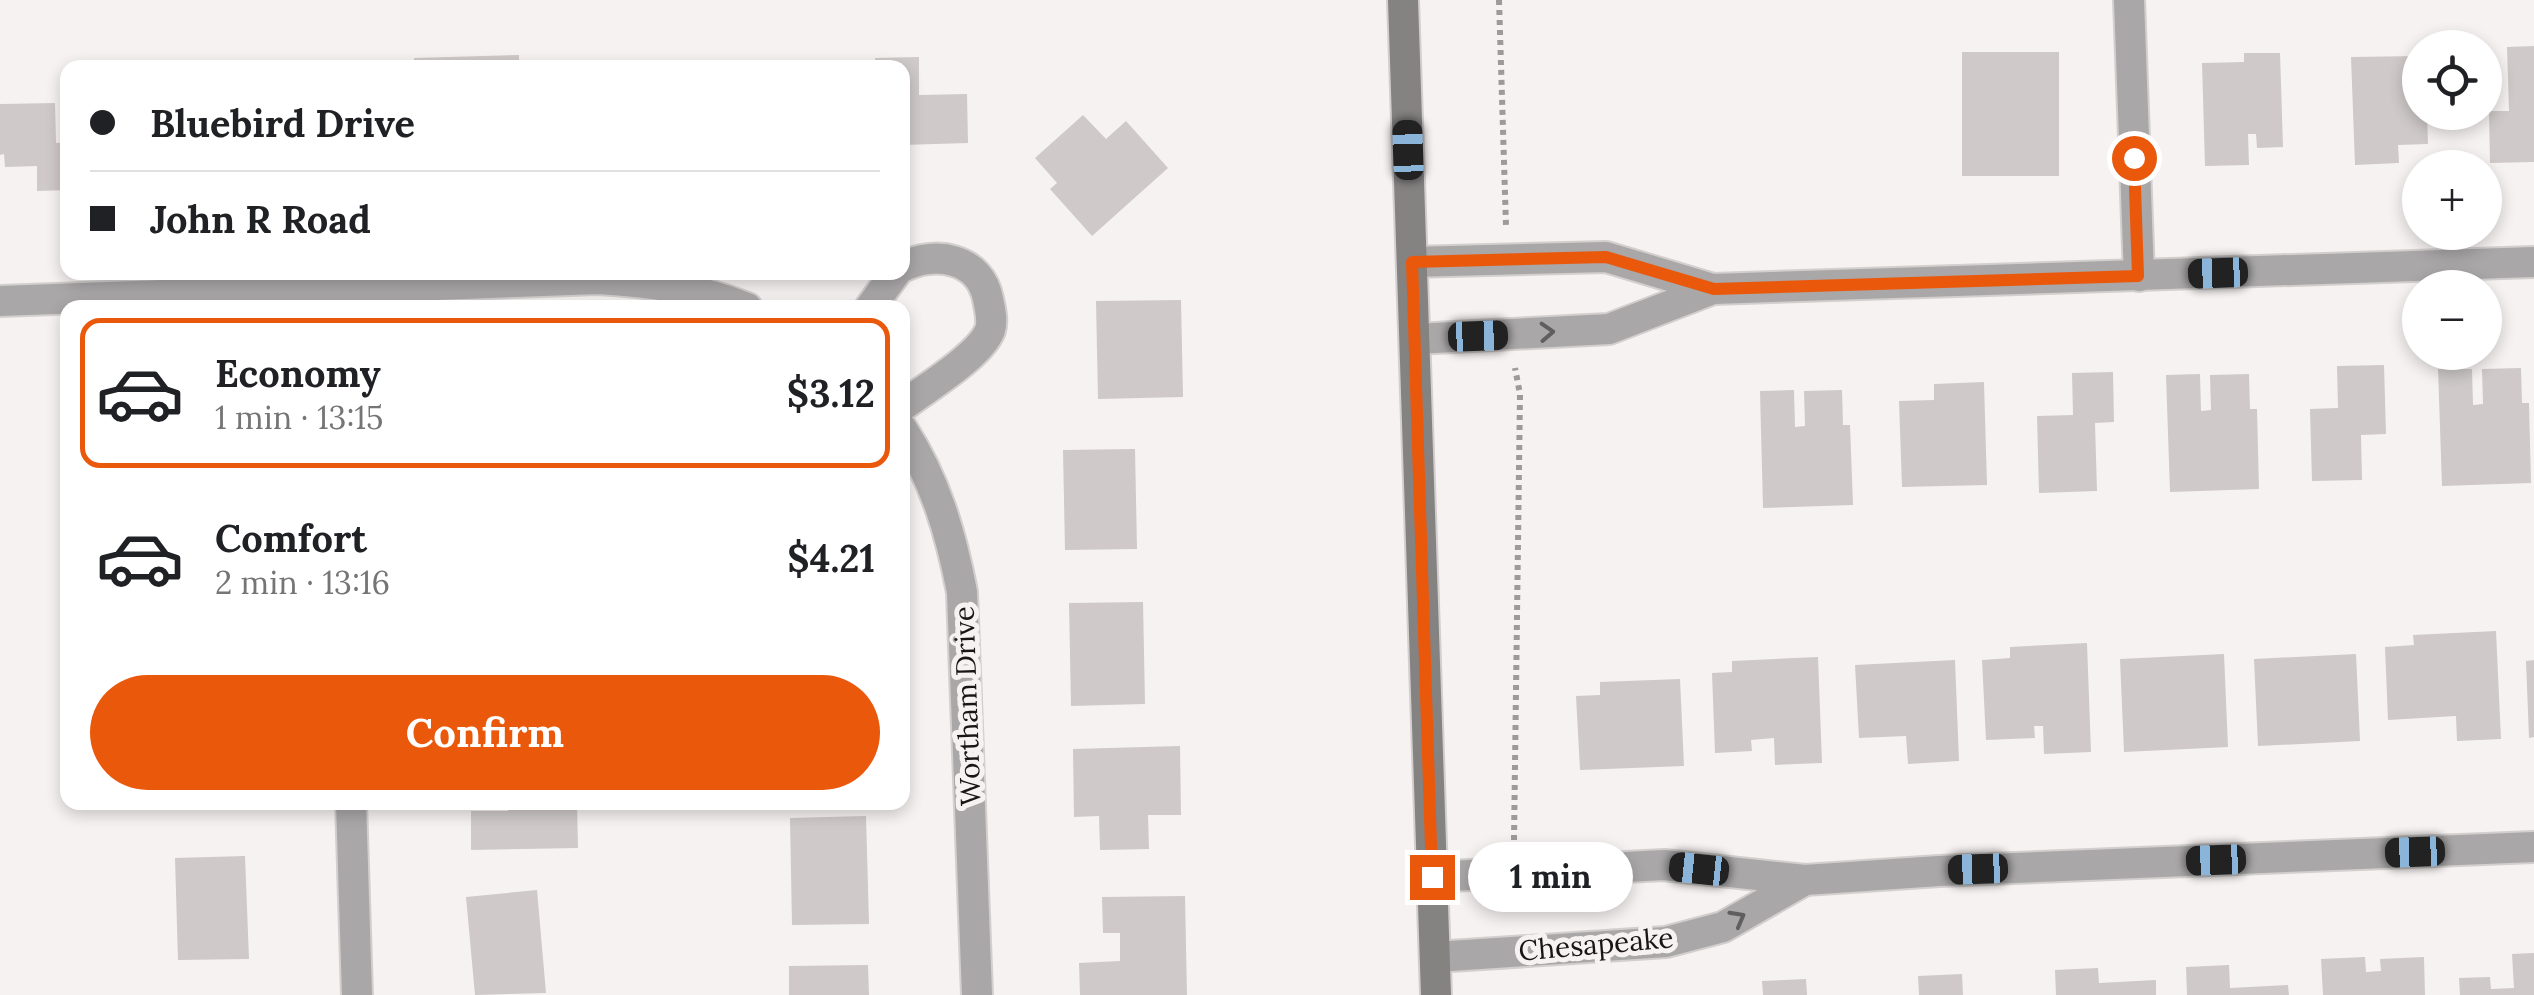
<!DOCTYPE html>
<html lang="en">
<head>
<meta charset="utf-8">
<style>
  :root { --surface:#fff; --page:#f2f2f2; --text:#202124; --muted:#757577; --line:#e0e0e0; --accent:#ea580c }
  body { margin:0; font-family:Lora,serif; background:var(--page); color:var(--text); height:100vh; display:flex; flex-direction:column; font-size:38px; white-space:nowrap }
  * { box-sizing:border-box; margin:0 }
  p { font-size:32px; color:var(--muted) }
  .icon { flex:none; width:55px; height:55px; fill:none; stroke:currentColor; stroke-width:2; stroke-linecap:round; stroke-linejoin:round }
  .map { position:relative; flex:1; overflow:hidden }
  .panel { position:absolute; left:60px; top:300px; width:850px; height:510px; display:flex; flex-direction:column; background:var(--surface); border-radius:20px; box-shadow:0 5px 15px #0003 }
  .panel>* { flex:none }
  .top-card { position:absolute; left:60px; top:60px; width:850px; height:220px; border-radius:20px; box-shadow:0 5px 15px #0003; display:grid; align-content:center; height:220px; padding:0 30px; background:var(--surface) }
  .fabs { position:absolute; left:2402px; top:30px; display:grid; gap:20px }
  .fabs a { display:grid; place-items:center; width:100px; height:100px; border-radius:50%; background:var(--surface); box-shadow:0 5px 15px #0003; font-size:50px }
  .end { position:absolute; width:45px; height:45px; margin:-22px; border:12px solid #ea580c; background:#fff; box-shadow:0 0 0 5px #fff }
  .from { border-radius:50% }
  .bubble { position:absolute; height:70px; border-radius:35px; background:var(--surface); box-shadow:0 5px 15px #0003; font-size:32px; font-weight:800; line-height:70px; text-align:center }
  .car { position:absolute; width:30px; height:60px; margin:-30px -15px; border-radius:12px; box-shadow:0 0 8px 2px #0007; background:linear-gradient(#222 24%,#8ab4d8 0 40%,#222 0 76%,#8ab4d8 0 86%,#222 0) }
  .top-card b { display:flex; align-items:center; gap:35px; height:95px; font-size:38px }
  .top-card b+b { border-top:2px solid var(--line) }
  .top-card i { width:25px; height:25px; background:var(--text) }
  ul { padding:18px 0 0; list-style:none }
  li { display:flex; align-items:center; gap:30px; height:150px; margin:0 20px 15px; padding:0 10px; border:5px solid transparent; border-radius:20px }
  li div { flex:1 }
  li b { display:block; font-size:38px }
  li em { font-style:normal; font-weight:800 }
  li.selected { border-color:var(--accent) }
  li>.icon { width:90px; height:90px; stroke-width:1.5 }
  .primary-button { display:flex; gap:20px; margin-top:auto; padding:20px 30px }
  .primary-button a { flex:1; height:115px; border-radius:60px; background:var(--accent); color:#fff; font-size:40px; font-weight:800; line-height:115px; text-align:center }
  .map>svg:first-child { display:block }
  .building { fill:#cfc9c9 }
  .lines { fill:none; stroke-linecap:round; stroke-linejoin:round }
  .street-casing { stroke:#d3cfcf; stroke-width:34 }
  .secondary-casing { stroke:#d3cfcf; stroke-width:34 }
  .path { stroke:#9e9a9a; stroke-width:6; stroke-dasharray:5 5; stroke-linecap:butt }
  .street { stroke:#a9a7a7; stroke-width:30 }
  .secondary { stroke:#858282; stroke-width:30 }
  .oneway { stroke:#605e5e }
  .route { stroke:#ea580c; stroke-width:12 }
  .labels { text-anchor:middle; dominant-baseline:central; stroke-width:10; stroke-linejoin:round; paint-order:stroke }
  .street-label { font-size:28px; fill:#171515; stroke:#f7f2f2 }
</style>
</head>
<body>
<div class="map">
<svg width="2534" height="995" viewBox="0 0 2534 995">
  <rect width="100%" height="100%" fill="#f7f2f2"/>
  <!-- building -->
  <g class="building">
    <polygon points="2534,46 2534,162 2490,163 2489,111 2509,111 2507,47"/>
    <rect x="1962" y="52" width="97" height="124"/>
    <polygon points="2244,53 2280,53 2283,147 2257,148 2256,134 2248,134 2249,165 2205,166 2202,63 2244,62"/>
    <polygon points="519,55 519,68 414,68 414,58"/>
    <polygon points="2420,56 2420,112 2427,112 2428,144 2398,145 2399,163 2355,165 2351,57"/>
    <polygon points="919,57 919,95 967,94 968,143 902,145 902,68 876,68 875,58"/>
    <polygon points="55,103 56,143 68,142 68,190 37,191 37,166 5,167 4,154 0,155 0,104"/>
    <polygon points="1083,115 1106,139 1126,121 1168,168 1092,236 1050,189 1057,183 1035,158"/>
    <polygon points="1181,300 1183,397 1098,399 1096,301"/>
    <polygon points="2384,365 2386,434 2361,435 2362,480 2312,481 2310,409 2338,408 2337,366"/>
    <polygon points="2521,368 2522,403 2529,403 2531,483 2442,486 2438,369 2472,369 2473,405 2483,404 2482,369"/>
    <polygon points="2113,372 2114,422 2095,423 2097,491 2039,493 2037,416 2073,415 2072,373"/>
    <polygon points="2200,374 2201,411 2211,410 2210,375 2249,374 2250,409 2257,409 2259,489 2170,492 2166,375"/>
    <polygon points="1984,382 1987,485 1902,487 1899,401 1934,400 1934,384"/>
    <polygon points="1794,390 1795,427 1805,426 1804,391 1842,390 1843,425 1850,425 1853,505 1763,508 1760,391"/>
    <polygon points="1135,449 1137,549 1065,550 1063,450"/>
    <polygon points="1143,602 1145,704 1071,706 1069,603"/>
    <polygon points="2496,631 2501,739 2457,741 2456,716 2388,720 2385,647 2414,645 2413,635"/>
    <polygon points="2087,643 2091,752 2044,754 2043,726 2034,726 2035,738 1986,740 1982,660 2010,658 2010,647"/>
    <polygon points="2224,654 2228,747 2124,752 2120,659"/>
    <polygon points="2356,654 2360,741 2258,746 2254,659"/>
    <polygon points="1818,657 1822,763 1775,765 1774,738 1751,740 1752,751 1715,753 1712,673 1732,672 1732,661"/>
    <polygon points="1955,660 1959,761 1908,764 1906,736 1859,738 1855,665"/>
    <polygon points="2534,660 2534,737 2529,738 2526,661"/>
    <polygon points="1680,679 1684,766 1580,770 1576,696 1600,695 1600,682"/>
    <polygon points="1180,746 1181,815 1148,815 1149,849 1100,850 1099,816 1074,817 1073,749"/>
    <polygon points="508,802 577,802 578,848 471,850 471,811 508,811"/>
    <polygon points="866,816 869,924 792,925 790,818"/>
    <polygon points="245,856 249,959 178,960 175,858"/>
    <polygon points="537,890 546,993 475,995 466,897"/>
    <polygon points="1185,896 1187,995 1080,995 1079,963 1120,961 1120,933 1103,933 1102,897"/>
    <polygon points="2534,953 2534,995 2460,995 2459,978 2490,977 2491,989 2514,988 2512,954"/>
    <polygon points="2365,957 2366,972 2381,971 2380,959 2424,957 2425,995 2323,995 2321,959"/>
    <polygon points="868,965 869,995 789,995 789,966"/>
    <polygon points="2229,965 2230,988 2288,985 2289,995 2187,995 2186,967"/>
    <polygon points="2098,968 2099,983 2156,980 2156,995 2056,995 2055,970"/>
    <polygon points="1962,974 1963,995 1919,995 1918,976"/>
    <polygon points="1806,979 1807,995 1763,995 1762,981"/>
  </g>
  <g class="lines">
    <defs>
      <g id="street">
        <polyline points="2129,0 2139,276"/>
        <polyline points="1412,262 1606,257 1713,289 2534,262"/>
        <path d="M902,267C935,250 980,258 988,299C990,309 993,321 990,330C981,355 925,389 902,406"/>
        <path d="M0,301L598,279C651,282 697,288 747,308"/>
        <polyline points="870,308 896,272"/>
        <polyline points="1415,339 1609,329 1713,289"/>
        <path d="M902,429C935,479 951,534 962,592L977,995"/>
        <polyline points="351,802 357,995"/>
        <polyline points="1432,877 1664,865 1805,880 1939,871 2534,847"/>
        <polyline points="1435,957 1666,942 1723,927 1805,880"/>
      </g>
      <polyline id="secondary" points="1403,0 1436,995"/>
    </defs>
    <!-- street casing -->
    <use href="#street" class="street-casing"/>
    <!-- secondary casing -->
    <use href="#secondary" class="secondary-casing"/>
    <!-- path -->
    <g class="path">
      <polyline points="1499,0 1506,226"/>
      <polyline points="1514,840 1520,394 1515,368"/>
    </g>
    <!-- street -->
    <use href="#street" class="street"/>
    <!-- secondary -->
    <use href="#secondary" class="secondary"/>
  </g>
  <!-- one-way arrows -->
  <defs><path id="oneway-chevron" d="M-2-3.5L2.5 0L-2 3.5" fill="none" stroke-width="1.6" stroke-linecap="round" stroke-linejoin="round" transform="scale(2.5)"/></defs>
  <g class="oneway">
    <use href="#oneway-chevron" transform="translate(1547 332) rotate(-3)"/>
    <use href="#oneway-chevron" transform="translate(1738 918) rotate(-29)"/>
  </g>
  <g class="lines">
    <!-- route -->
    <polyline class="route" points="1432,877 1412,262 1606,257 1714,289 2138,276 2134,158"/>
  </g>
  <g class="labels">
    <!-- street labels -->
    <g class="street-label">
      <text transform="translate(967 706) rotate(-92)">Wortham Drive</text>
      <text transform="translate(1596 944) rotate(-5)">Chesapeake</text>
    </g>
  </g>
</svg>
<div class="fabs">
<a><svg class="icon" aria-label="locate" viewBox="0 0 24 24"><circle cx="12" cy="12" r="6"/><path d="M12 2v4M12 18v4M2 12h4M18 12h4"/></svg></a>
<a>+</a>
<a>−</a>
</div>
<i class="end from" style="left:2134px;top:158px"></i>
<i class="end" style="left:1432px;top:877px"></i>
<div class="bubble" style="left:1468px;top:842px;width:165px">1 min</div>
<i class="car" style="left:1408px;top:150px;rotate:358deg"></i>
<i class="car" style="left:2218px;top:273px;rotate:268deg"></i>
<i class="car" style="left:1478px;top:336px;rotate:88deg"></i>
<i class="car" style="left:2415px;top:852px;rotate:268deg"></i>
<i class="car" style="left:2216px;top:860px;rotate:268deg"></i>
<i class="car" style="left:1699px;top:869px;rotate:276deg"></i>
<i class="car" style="left:1978px;top:869px;rotate:268deg"></i>
<div class="top-card">
<b><i class="from"></i>Bluebird Drive</b>
<b><i></i>John R Road</b>
</div>
<section class="panel">
<ul>
<li class="selected"><svg class="icon" aria-label="car" viewBox="0 0 24 24"><path d="M5 17H2v-5l4-1 3-4h7l3 4 3 1v5h-3M9 17h6M6 11h13"/><circle cx="7" cy="17" r="2"/><circle cx="17" cy="17" r="2"/></svg><div><b>Economy</b><p>1 min · 13:15</p></div><em>$3.12</em></li>
<li><svg class="icon" aria-label="car" viewBox="0 0 24 24"><path d="M5 17H2v-5l4-1 3-4h7l3 4 3 1v5h-3M9 17h6M6 11h13"/><circle cx="7" cy="17" r="2"/><circle cx="17" cy="17" r="2"/></svg><div><b>Comfort</b><p>2 min · 13:16</p></div><em>$4.21</em></li>
</ul>
<div class="primary-button"><a>Confirm</a></div>
</section>
</div>
</body>
</html>
